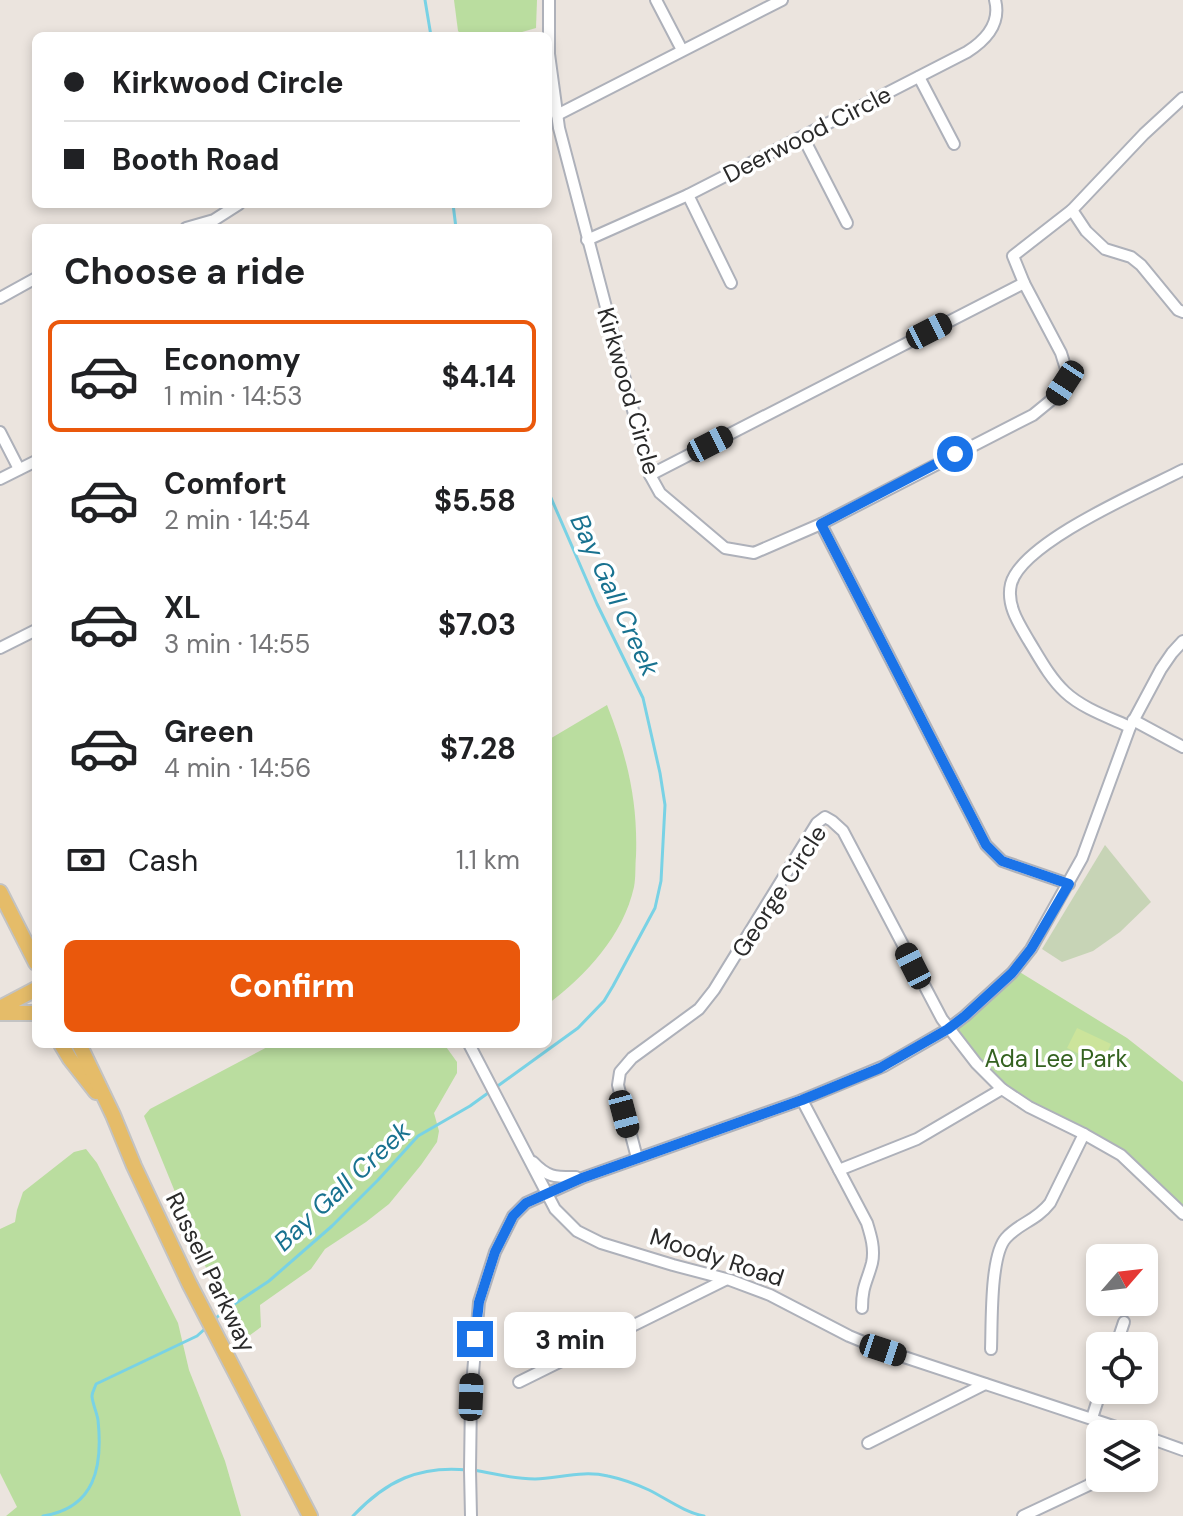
<!DOCTYPE html>
<html lang="en">
<head>
<meta charset="utf-8">
<style>
  :root { --surface:#fff; --page:#f2f2f2; --text:#202124; --muted:#757577; --line:#e0e0e0; --accent:#ea580c }
  body { margin:0; font-family:"DM Sans",sans-serif; background:var(--page); color:var(--text); height:100vh; display:flex; flex-direction:column; font-size:30px; white-space:nowrap }
  * { box-sizing:border-box; margin:0 }
  p { font-size:26px; color:var(--muted) }
  .icon { flex:none; width:44px; height:44px; fill:none; stroke:currentColor; stroke-width:2; stroke-linecap:round; stroke-linejoin:round }
  .map { position:relative; flex:1; overflow:hidden }
  .details { position:absolute; left:32px; top:224px; width:520px; height:824px; display:flex; flex-direction:column; background:var(--surface); border-radius:12px; box-shadow:0 4px 12px #0003 }
  .details>* { flex:none }
  .top-card { position:absolute; left:32px; top:32px; width:520px; height:176px; border-radius:12px; box-shadow:0 4px 12px #0003; display:grid; align-content:center; height:176px; padding:0 32px; background:var(--surface) }
  .needle { width:52px; rotate:62deg }
  .buttons { position:absolute; left:1086px; top:1244px; display:grid; gap:16px }
  .buttons a { display:grid; place-items:center; width:72px; height:72px; border-radius:12px; background:var(--surface); box-shadow:0 4px 12px #0003; font-size:40px }
  .end { position:absolute; width:36px; height:36px; margin:-18px; border:10px solid #1a73e8; background:#fff; box-shadow:0 0 0 4px #fff }
  .from { border-radius:50% }
  .bubble { position:absolute; height:56px; border-radius:12px; background:var(--surface); box-shadow:0 4px 12px #0003; font-size:26px; font-weight:700; line-height:56px; text-align:center }
  .car { position:absolute; width:24px; height:48px; margin:-24px -12px; border-radius:10px; box-shadow:0 0 6px 2px #0007; background:linear-gradient(#222 24%,#8ab4d8 0 40%,#222 0 76%,#8ab4d8 0 86%,#222 0) }
  .top-card b { display:flex; align-items:center; gap:28px; height:76px; font-size:30px }
  .top-card b+b { border-top:2px solid var(--line) }
  .top-card i { width:20px; height:20px; background:var(--text) }
  ul { padding:0; list-style:none }
  li { display:flex; align-items:center; gap:24px; height:112px; margin:0 16px 12px; padding:0 16px; border:4px solid transparent; border-radius:12px }
  li div { flex:1 }
  li b { display:block; font-size:30px }
  li em { font-style:normal; font-weight:700 }
  li.selected { border-color:var(--accent) }
  li>.icon { width:72px; height:72px; stroke-width:1.5 }
  h2 { padding:0 32px; font-size:36px; line-height:96px }
  .pay { display:flex; align-items:center; gap:20px; height:88px; padding:0 32px; font-size:30px }
  .pay p { margin-inline-start:auto }
  .action { display:flex; gap:16px; margin-top:auto; padding:16px 32px }
  .action a { flex:1; height:92px; border-radius:12px; background:var(--accent); color:#fff; font-size:32px; font-weight:700; line-height:92px; text-align:center }
  .map>svg:first-child { display:block }
  .green { fill:#badd9f }
  .cemetery { fill:#c7d4b6 }
  .pitch { fill:#cce49b }
  .lines { fill:none; stroke-linecap:round; stroke-linejoin:round }
  .stream { stroke:#79d2e5; stroke-width:3 }
  .minor-casing { stroke:#aeb1ba; stroke-width:14 }
  .major-casing { stroke:#c3c3c3; stroke-width:18 }
  .minor { stroke:#fff; stroke-width:10 }
  .major { stroke:#e5bc69; stroke-width:14 }
  .route { stroke:#1a73e8; stroke-width:10 }
  .labels { text-anchor:middle; dominant-baseline:central; stroke-width:7; stroke-linejoin:round; paint-order:stroke }
  .street-label { font-size:24px; fill:#2a2a2a; stroke:#fff }
  .park-label { font-size:24px; fill:#346220; stroke:#fff }
  .water-label { font-size:26px; font-style:italic; fill:#187290; stroke:#fff }
</style>
</head>
<body>
<div class="map">
<svg width="1183" height="1516" viewBox="0 0 1183 1516">
  <rect width="100%" height="100%" fill="#ebe4de"/>
  <!-- green -->
  <g class="green">
    <polygon points="454,0 537,0 536,28 508,36 463,36 458,31"/>
    <path d="M607,705C627,756 638,801 636,856C635,866 636,877 634,887C623,936 586,975 548,1004V740Z"/>
    <polygon points="1018,971 1127,1038 1183,1082 1183,1212 1122,1154 1004,1087 952,1030 1011,981"/>
    <polygon points="273,1044 444,1044 457,1062 457,1073 434,1113 439,1131 437,1142 421,1165 389,1204 366,1222 325,1249 311,1269 260,1305 261,1327 242,1341 211,1280 144,1116 150,1109"/>
    <polygon points="86,1149 97,1163 178,1323 189,1370 225,1461 241,1516 6,1516 17,1507 0,1473 0,1229 15,1222 17,1210 23,1192 74,1152"/>
  </g>
  <!-- cemetery -->
  <polygon class="cemetery" points="1105,845 1151,902 1120,932 1093,951 1062,962 1042,949"/>
  <!-- pitch -->
  <polygon class="pitch" points="1077,1028 1111,1044 1101,1065 1067,1048"/>
  <g class="lines">
    <!-- stream -->
    <g class="stream">
      <polyline points="425,0 431,36"/>
      <polyline points="453,204 456,228"/>
      <polyline points="215,1319 224,1311 269,1281 332,1226 378,1180 418,1136 470,1106 578,1028 604,1001 613,986 655,908 661,881 665,805 660,773 643,698 597,604 548,491"/>
      <path d="M474,1470C497,1474 511,1479 535,1479C560,1478 583,1470 608,1476C622,1479 636,1484 649,1490C667,1499 684,1512 704,1516"/>
      <path d="M43,1516C95,1508 103,1467 98,1420C97,1413 92,1402 92,1396C92,1392 95,1388 96,1384L197,1336L207,1327"/>
      <path d="M353,1516C386,1481 419,1465 468,1470"/>
    </g>
    <defs>
      <g id="minor">
        <polyline points="549,0 549,54 559,128 650,475 660,493 725,548 754,553 821,524 1033,415 1055,397 1065,383 1066,369 1061,353 1024,283 1013,256 1072,210 1144,134 1183,98"/>
        <polyline points="656,0 682,50"/>
        <polyline points="919,77 954,144"/>
        <polyline points="557,115 782,0"/>
        <polyline points="803,137 847,223"/>
        <polyline points="688,195 731,283"/>
        <polyline points="1072,210 1086,231 1105,249 1131,257 1141,265 1178,310 1183,312"/>
        <polyline points="186,228 214,220 239,204"/>
        <path d="M587,240L688,195L967,52C986,40 1001,23 995,0"/>
        <polyline points="0,298 36,278"/>
        <polyline points="0,432 19,469"/>
        <polyline points="650,475 1024,283"/>
        <polyline points="0,479 36,461"/>
        <polyline points="821,524 986,845 1002,861 1069,884"/>
        <polyline points="0,648 36,630"/>
        <polyline points="1133,720 1183,747"/>
        <path d="M1130,727C1108,717 1082,708 1065,692C1050,678 1040,659 1029,641C1019,624 1006,605 1011,584C1022,542 1144,490 1183,470"/>
        <polyline points="469,1044 555,1209 577,1231 601,1243 673,1265 730,1280 770,1295 849,1336 883,1350 1137,1434"/>
        <path d="M802,1100L867,1223C871,1236 875,1249 872,1263C867,1282 862,1286 862,1308"/>
        <polyline points="637,1158 618,1085 620,1072 632,1058 699,1009 714,990 817,823 825,817 832,821 843,831 942,1019 976,1063 1002,1089 1029,1107 1084,1134 1121,1155 1183,1214"/>
        <path d="M533,1162C548,1178 556,1177 576,1177"/>
        <polyline points="839,1170 917,1139 1002,1089"/>
        <polyline points="1116,1346 1124,1322"/>
        <path d="M991,1349C992,1324 990,1255 1006,1238C1019,1223 1036,1221 1050,1203L1084,1134"/>
        <polyline points="519,1382 725,1280"/>
        <polyline points="1092,1418 1101,1390"/>
        <polyline points="1144,1436 1183,1450"/>
        <polyline points="868,1443 985,1384"/>
        <polyline points="471,1516 470,1470 471,1397 479,1302 495,1252 513,1216 526,1203 582,1178 802,1100 884,1066 948,1029 965,1016 1012,973 1031,949 1082,858 1130,727 1161,669 1172,653 1183,641"/>
        <polyline points="1023,1516 1089,1485 1100,1475"/>
      </g>
      <g id="major">
        <polyline points="0,892 36,963"/>
        <polyline points="0,1008 36,989"/>
        <polyline points="0,1013 36,1013"/>
        <polyline points="61,1044 70,1059 96,1092"/>
        <polyline points="79,1044 113,1115 134,1166 189,1283 310,1516"/>
      </g>
    </defs>
    <!-- minor casing -->
    <use href="#minor" class="minor-casing"/>
    <!-- major casing -->
    <use href="#major" class="major-casing"/>
    <!-- minor -->
    <use href="#minor" class="minor"/>
    <!-- major -->
    <use href="#major" class="major"/>
  </g>
  <g class="lines">
    <!-- route -->
    <polyline class="route" points="475,1339 479,1302 495,1252 513,1216 526,1203 582,1178 802,1100 880,1068 948,1029 965,1016 1012,973 1031,949 1069,884 1002,861 986,845 821,524 955,454"/>
  </g>
  <g class="labels">
    <!-- street labels -->
    <g class="street-label">
      <text transform="translate(807 134) rotate(-27)">Deerwood Circle</text>
      <text transform="translate(629 391) rotate(74)">Kirkwood Circle</text>
      <text transform="translate(779 891) rotate(-57)">George Circle</text>
      <text transform="translate(717 1257) rotate(18)">Moody Road</text>
      <text transform="translate(211 1272) rotate(64)">Russell Parkway</text>
    </g>
    <!-- park labels -->
    <g class="park-label">
      <text x="1056" y="1058">Ada Lee Park</text>
    </g>
    <!-- water labels -->
    <g class="water-label">
      <text transform="translate(615 595) rotate(65)">Bay Gall Creek</text>
      <text transform="translate(342 1186) rotate(-43)">Bay Gall Creek</text>
    </g>
  </g>
</svg>
<div class="buttons">
<a><svg class="needle" viewBox="-14 -14 28 28"><path d="M0-13l5 13h-10z" fill="#e53935"/><path d="M0 13l5-13h-10z" fill="#757577"/></svg></a>
<a><svg class="icon" aria-label="locate" viewBox="0 0 24 24"><circle cx="12" cy="12" r="6"/><path d="M12 2v4M12 18v4M2 12h4M18 12h4"/></svg></a>
<a><svg class="icon" aria-label="layers" viewBox="0 0 24 24"><path d="M12 4l9 5-9 5-9-5zM3 14l9 5 9-5"/></svg></a>
</div>
<i class="end from" style="left:955px;top:454px"></i>
<i class="end" style="left:475px;top:1339px"></i>
<div class="bubble" style="left:504px;top:1312px;width:132px">3 min</div>
<i class="car" style="left:929px;top:331px;rotate:63deg"></i>
<i class="car" style="left:1065px;top:383px;rotate:213deg"></i>
<i class="car" style="left:710px;top:444px;rotate:63deg"></i>
<i class="car" style="left:913px;top:966px;rotate:333deg"></i>
<i class="car" style="left:624px;top:1114px;rotate:165deg"></i>
<i class="car" style="left:883px;top:1350px;rotate:108deg"></i>
<i class="car" style="left:471px;top:1397px;rotate:2deg"></i>
<div class="top-card">
<b><i class="from"></i>Kirkwood Circle</b>
<b><i></i>Booth Road</b>
</div>
<section class="details">
<h2>Choose a ride</h2>
<ul>
<li class="selected"><svg class="icon" aria-label="car" viewBox="0 0 24 24"><path d="M5 17H2v-5l4-1 3-4h7l3 4 3 1v5h-3M9 17h6M6 11h13"/><circle cx="7" cy="17" r="2"/><circle cx="17" cy="17" r="2"/></svg><div><b>Economy</b><p>1 min · 14:53</p></div><em>$4.14</em></li>
<li><svg class="icon" aria-label="car" viewBox="0 0 24 24"><path d="M5 17H2v-5l4-1 3-4h7l3 4 3 1v5h-3M9 17h6M6 11h13"/><circle cx="7" cy="17" r="2"/><circle cx="17" cy="17" r="2"/></svg><div><b>Comfort</b><p>2 min · 14:54</p></div><em>$5.58</em></li>
<li><svg class="icon" aria-label="car" viewBox="0 0 24 24"><path d="M5 17H2v-5l4-1 3-4h7l3 4 3 1v5h-3M9 17h6M6 11h13"/><circle cx="7" cy="17" r="2"/><circle cx="17" cy="17" r="2"/></svg><div><b>XL</b><p>3 min · 14:55</p></div><em>$7.03</em></li>
<li><svg class="icon" aria-label="car" viewBox="0 0 24 24"><path d="M5 17H2v-5l4-1 3-4h7l3 4 3 1v5h-3M9 17h6M6 11h13"/><circle cx="7" cy="17" r="2"/><circle cx="17" cy="17" r="2"/></svg><div><b>Green</b><p>4 min · 14:56</p></div><em>$7.28</em></li>
</ul>
<div class="pay"><svg class="icon" aria-label="cash" viewBox="0 0 24 24"><path d="M3 7h18v10H3z"/><circle cx="12" cy="12" r="2"/></svg>Cash<p>1.1 km</p></div>
<div class="action"><a>Confirm</a></div>
</section>
</div>
</body>
</html>
